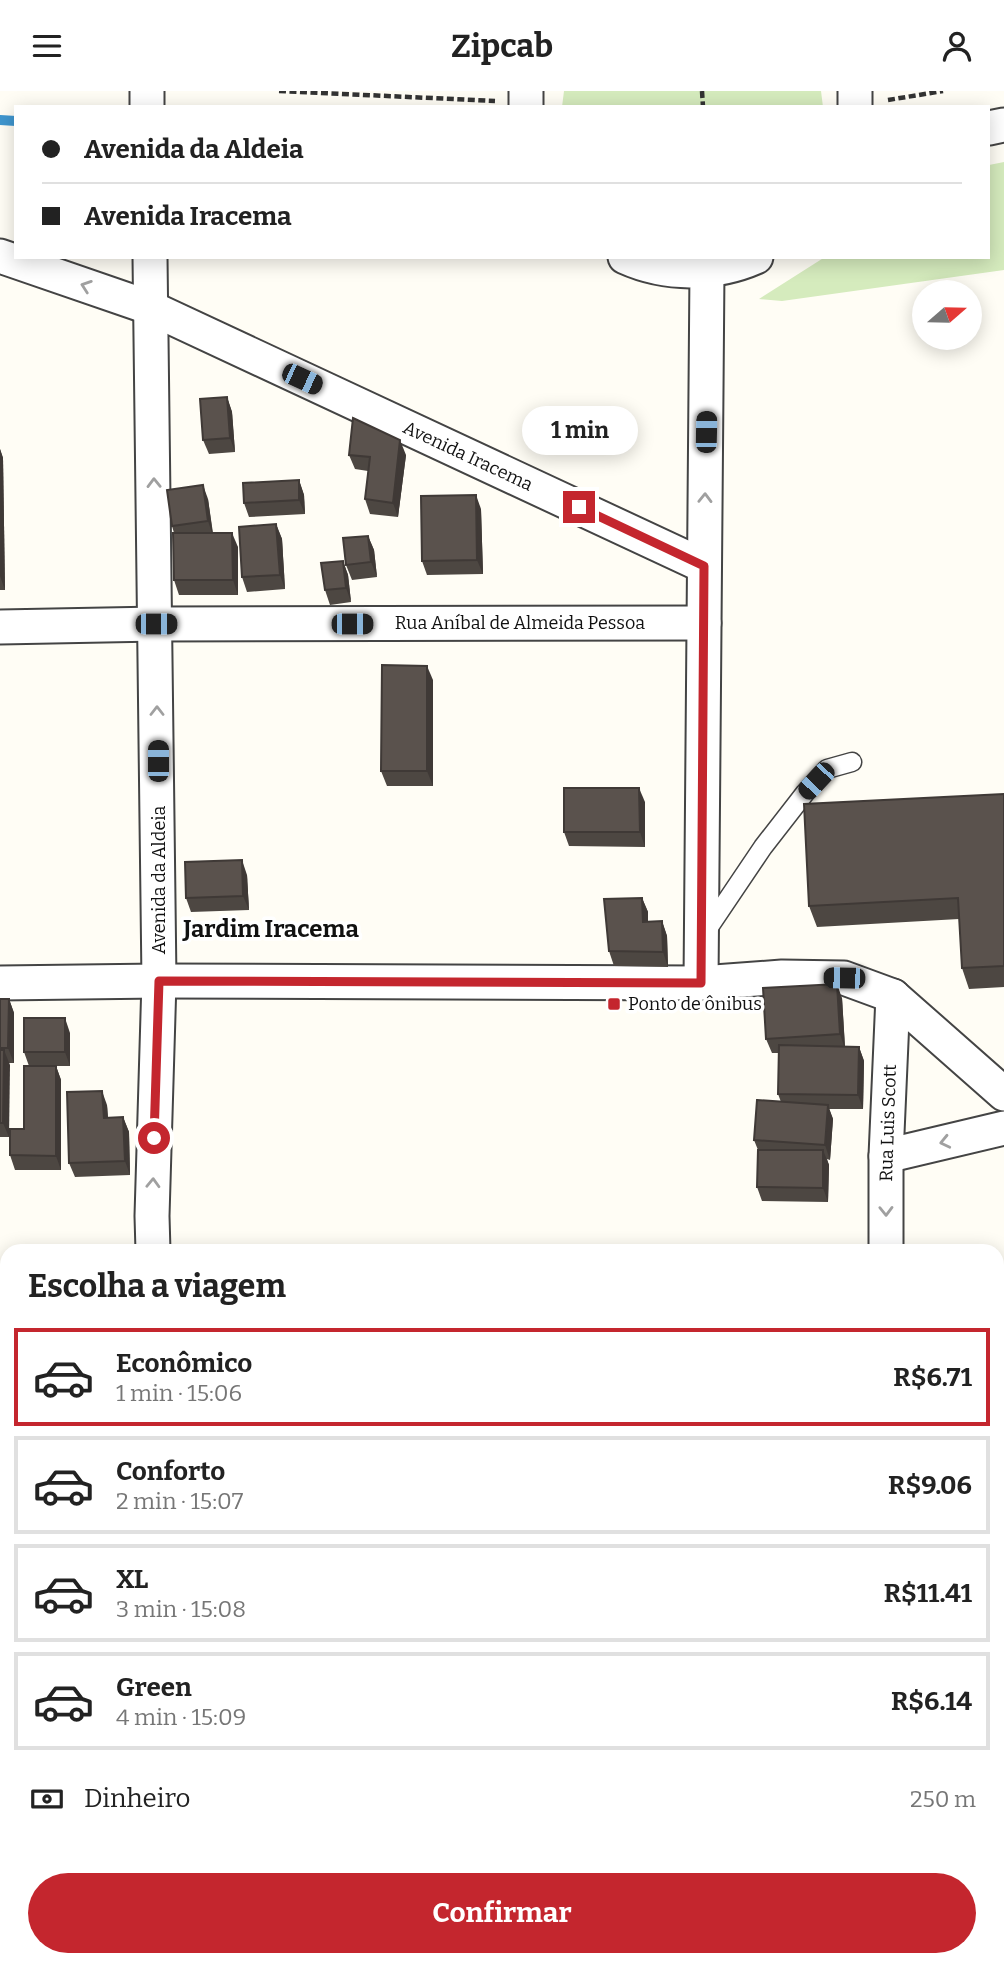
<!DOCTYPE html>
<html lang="pt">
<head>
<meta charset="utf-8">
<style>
  :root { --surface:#fff; --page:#f6f6f6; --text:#222; --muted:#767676; --line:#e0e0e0; --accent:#c4262e }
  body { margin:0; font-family:Bitter,serif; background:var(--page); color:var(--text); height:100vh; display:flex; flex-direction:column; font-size:26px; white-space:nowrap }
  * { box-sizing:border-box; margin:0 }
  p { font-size:23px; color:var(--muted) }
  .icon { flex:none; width:38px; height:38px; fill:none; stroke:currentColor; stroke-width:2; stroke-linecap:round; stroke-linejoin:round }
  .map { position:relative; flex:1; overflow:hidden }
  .side { position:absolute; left:0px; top:1153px; width:1004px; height:723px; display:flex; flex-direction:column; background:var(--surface); border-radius:21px 21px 0 0; box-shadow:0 4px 18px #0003 }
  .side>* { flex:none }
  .banner { position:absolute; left:14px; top:14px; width:976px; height:154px; border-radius:0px; box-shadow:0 4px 18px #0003; display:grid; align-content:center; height:154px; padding:0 28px; background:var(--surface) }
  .needle { width:46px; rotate:70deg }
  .fabs { position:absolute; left:912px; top:189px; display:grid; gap:14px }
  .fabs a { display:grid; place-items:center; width:70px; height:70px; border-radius:50%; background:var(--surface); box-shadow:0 4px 18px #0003; font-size:35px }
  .end { position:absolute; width:32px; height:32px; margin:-16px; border:9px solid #c4262e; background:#fff; box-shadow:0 0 0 4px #fff }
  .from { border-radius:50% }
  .bubble { position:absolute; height:49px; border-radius:24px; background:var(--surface); box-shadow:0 4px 18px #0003; font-size:23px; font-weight:700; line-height:49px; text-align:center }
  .car { position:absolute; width:21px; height:42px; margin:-21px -10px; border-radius:9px; box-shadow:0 0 5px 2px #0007; background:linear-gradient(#222 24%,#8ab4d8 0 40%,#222 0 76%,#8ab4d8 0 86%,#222 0) }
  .banner b { display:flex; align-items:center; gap:24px; height:66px; font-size:26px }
  .banner b+b { border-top:2px solid var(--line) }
  .banner i { width:18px; height:18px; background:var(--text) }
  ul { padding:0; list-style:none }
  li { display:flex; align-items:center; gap:21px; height:98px; margin:0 14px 10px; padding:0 14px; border:4px solid var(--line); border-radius:0px }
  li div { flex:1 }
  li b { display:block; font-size:26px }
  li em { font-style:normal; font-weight:700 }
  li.active { border-color:var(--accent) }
  li>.icon { width:63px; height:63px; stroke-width:1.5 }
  h2 { padding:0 28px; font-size:32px; line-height:84px }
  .pay { display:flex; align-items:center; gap:18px; height:77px; padding:0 28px; font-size:26px }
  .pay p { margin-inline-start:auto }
  .button { display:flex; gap:14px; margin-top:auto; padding:14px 28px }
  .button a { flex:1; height:80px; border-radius:42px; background:var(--accent); color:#fff; font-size:28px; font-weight:700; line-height:80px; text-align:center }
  header { display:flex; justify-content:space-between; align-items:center; height:91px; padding:0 28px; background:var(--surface); font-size:32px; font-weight:700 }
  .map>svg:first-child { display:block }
  .grass { fill:#d5ebbd }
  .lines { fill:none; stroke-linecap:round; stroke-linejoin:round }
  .stream { stroke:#3f96cf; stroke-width:10 }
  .lane-casing { stroke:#444; stroke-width:21 }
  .street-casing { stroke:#444; stroke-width:37 }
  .path { stroke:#333; stroke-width:4.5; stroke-dasharray:7 3.5; stroke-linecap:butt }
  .lane { stroke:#fff; stroke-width:18 }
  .street { stroke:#fff; stroke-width:33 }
  .wall { fill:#4d4742 }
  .shaded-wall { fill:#3f3936 }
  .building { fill:#5a524d; stroke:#3f3936; stroke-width:2 }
  .oneway { stroke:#a0a0a0 }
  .route { stroke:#c4262e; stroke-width:9 }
  .poi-dot { fill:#c4262e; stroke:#fff; stroke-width:2.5 }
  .labels { text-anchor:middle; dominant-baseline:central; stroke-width:7; stroke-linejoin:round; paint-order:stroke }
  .street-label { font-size:18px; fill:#111; stroke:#fff }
  .poi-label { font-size:18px; fill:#111; stroke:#fff; text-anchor:start }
  .district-label { font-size:24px; font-weight:bold; fill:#111; stroke:#fff }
</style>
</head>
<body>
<header><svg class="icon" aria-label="menu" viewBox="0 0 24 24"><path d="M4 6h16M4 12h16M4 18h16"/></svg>Zipcab<svg class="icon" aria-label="person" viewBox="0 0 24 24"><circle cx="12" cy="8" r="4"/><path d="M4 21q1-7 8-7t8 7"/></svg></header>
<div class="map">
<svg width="1004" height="1875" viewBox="0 0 1004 1875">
  <rect width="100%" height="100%" fill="#fffdf5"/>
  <!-- grass -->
  <g class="grass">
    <polygon points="564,0 821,0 823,16 562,16"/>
    <polygon points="1004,71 1004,179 782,210 759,208 825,166 989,166 989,74"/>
  </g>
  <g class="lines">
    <!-- stream -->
    <polyline class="stream" points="0,29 16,30"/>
    <defs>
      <g id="lane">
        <polyline points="705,842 763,756 805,702 827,678 852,671"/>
        <polyline points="998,1619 1004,1618"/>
      </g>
      <g id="street">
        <polyline points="147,0 147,16"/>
        <polyline points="855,0 855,16"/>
        <polyline points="526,16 526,0"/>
        <polyline points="989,37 1004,34"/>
        <polyline points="0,165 151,217 704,475"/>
        <polyline points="150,166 159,890 152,1125 153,1160"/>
        <path d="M625,166C667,185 715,184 756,166"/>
        <polyline points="0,536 157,533 704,532"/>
        <polyline points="0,892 159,890 701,892 782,886 844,887 893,905 1004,1003"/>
        <polyline points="701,892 707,179"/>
        <polyline points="886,1065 1004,1037"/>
        <polyline points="886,1160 886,1065 893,905"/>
        <polyline points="0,1257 7,1256"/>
        <polyline points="0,1707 7,1707"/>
        <polyline points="153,1869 153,1875"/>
        <polyline points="979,1869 982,1875"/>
        <polyline points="614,1875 614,1869"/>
      </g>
    </defs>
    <!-- lane casing -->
    <use href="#lane" class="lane-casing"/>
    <!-- street casing -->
    <use href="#street" class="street-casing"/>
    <!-- path -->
    <g class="path">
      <polyline points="279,0 495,10"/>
      <polyline points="702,0 703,16"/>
      <polyline points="888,9 943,0"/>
    </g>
    <!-- lane -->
    <use href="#lane" class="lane"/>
    <!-- street -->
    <use href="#street" class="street"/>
  </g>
  <!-- wall -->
  <g class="wall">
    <polygon points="227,306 232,321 235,361 209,363 203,349"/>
    <polygon points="0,358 3,367 5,499 0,499"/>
    <polygon points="349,364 406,364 398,426 370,423 365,408 368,380 355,378"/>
    <polygon points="299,389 304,404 305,423 249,426 244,412"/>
    <polygon points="208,408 213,442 238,456 238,504 179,504 174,489 174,442 172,435"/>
    <polygon points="481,418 483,483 427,484 422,470"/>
    <polygon points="276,433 282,448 285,498 247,501 242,486"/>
    <polygon points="368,445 374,459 377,486 352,489 346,474"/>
    <polygon points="343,470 348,484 351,511 330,514 325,499"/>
    <polygon points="433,589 433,695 387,695 381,680"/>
    <polygon points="1004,703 1004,896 969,898 962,877 959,828 817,836 809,815"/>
    <polygon points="645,711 645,756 569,755 564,741"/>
    <polygon points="247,784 249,819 191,821 186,807"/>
    <polygon points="642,807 648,821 648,831 662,830 667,845 668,876 614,875 609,860"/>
    <polygon points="842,907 845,955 859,956 864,970 863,1018 829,1018 833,1028 830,1069 827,1068 829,1074 828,1111 762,1110 757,1096 758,1059 754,1049 781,1011 778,1003 778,962 772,962 766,948"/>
    <polygon points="0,908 9,908 14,922 14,972 9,972 9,1046 0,1046"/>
    <polygon points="70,942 70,975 56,975 61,989 61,1079 15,1079 10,1064 24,1038 29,975 24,961"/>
    <polygon points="107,1014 108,1027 123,1026 129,1041 130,1084 75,1086 69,1072"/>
    <polygon points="0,1462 7,1462 7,1523 0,1524"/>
    <polygon points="1004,1651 1004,1744 998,1745 998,1652"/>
  </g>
  <!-- shaded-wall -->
  <g class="shaded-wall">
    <polygon points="227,306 232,321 235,361 230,347"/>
    <polygon points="400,349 406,364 398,426 393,412"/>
    <polygon points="0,358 3,367 5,499 0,485"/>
    <polygon points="299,389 304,404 305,423 299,409"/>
    <polygon points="203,394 208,408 213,445 208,430"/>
    <polygon points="476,404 481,418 483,483 477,469"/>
    <polygon points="276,433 282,448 285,498 280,484"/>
    <polygon points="232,442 238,456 238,504 233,489"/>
    <polygon points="368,445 374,459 377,486 371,471"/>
    <polygon points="343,470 348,484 351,511 346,497"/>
    <polygon points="427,575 433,589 433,695 427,680"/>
    <polygon points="639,697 645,711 645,756 640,741"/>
    <polygon points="242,769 247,784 249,819 243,805"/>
    <polygon points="642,807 648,821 648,845 643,831"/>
    <polygon points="662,830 667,845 668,876 663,861"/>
    <polygon points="837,893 842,907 845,958 840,943"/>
    <polygon points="9,908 14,922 14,972 8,957"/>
    <polygon points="65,927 70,942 70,975 65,961"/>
    <polygon points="859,956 864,970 863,1018 858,1004"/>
    <polygon points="4,959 10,974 9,1046 3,1032"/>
    <polygon points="56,975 61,989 61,1079 56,1065"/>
    <polygon points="102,1000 107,1014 109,1041 104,1027"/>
    <polygon points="828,1014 833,1028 830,1069 825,1054"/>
    <polygon points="123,1026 129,1041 130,1084 125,1070"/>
    <polygon points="823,1059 829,1074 828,1111 823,1097"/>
    <polygon points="560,1869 564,1869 566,1875 560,1875"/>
  </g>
  <!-- building -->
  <g class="building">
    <polygon points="227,306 230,347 203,349 200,308"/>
    <polygon points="353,327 400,349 393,412 365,408 370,366 349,364"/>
    <polygon points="299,389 299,409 244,412 243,392"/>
    <polygon points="203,394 208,430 172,435 167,399"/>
    <polygon points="476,404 477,469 422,470 421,405"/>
    <polygon points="276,433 280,484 242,486 239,436"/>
    <polygon points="173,442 232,442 233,489 174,489"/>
    <polygon points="368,445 371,471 346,474 343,447"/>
    <polygon points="343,470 346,497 325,499 321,472"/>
    <polygon points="382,574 427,575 427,680 381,680"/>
    <polygon points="564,697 639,697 640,741 564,741"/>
    <polygon points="1004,703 1004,875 962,877 958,807 809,815 804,713"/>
    <polygon points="242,769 243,805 186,807 185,771"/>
    <polygon points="642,807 643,831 662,830 663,861 609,860 604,808"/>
    <polygon points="837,893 840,943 766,948 763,897"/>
    <polygon points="0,908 9,908 8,957 0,957"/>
    <rect x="24" y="927" width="41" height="34"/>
    <polygon points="779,954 859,956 858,1004 778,1003"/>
    <polygon points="0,959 4,959 3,1032 0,1032"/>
    <polygon points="24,975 56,975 56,1065 10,1064 10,1038 24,1038"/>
    <polygon points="102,1000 104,1027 123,1026 125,1070 69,1072 67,1001"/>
    <polygon points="757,1009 828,1014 825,1054 754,1049"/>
    <polygon points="758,1059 823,1059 823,1097 757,1096"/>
    <rect x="0" y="1462" width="7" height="47"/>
    <polygon points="1004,1651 1004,1722 998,1723 998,1652"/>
    <rect x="472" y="1869" width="88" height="6"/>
  </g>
  <!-- one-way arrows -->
  <defs><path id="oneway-chevron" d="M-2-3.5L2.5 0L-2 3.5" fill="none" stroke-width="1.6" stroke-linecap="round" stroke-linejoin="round" transform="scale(1.75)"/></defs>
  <g class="oneway">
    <use href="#oneway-chevron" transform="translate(86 195) rotate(-161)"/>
    <use href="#oneway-chevron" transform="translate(154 392) rotate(-91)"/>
    <use href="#oneway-chevron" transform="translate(705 407) rotate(-89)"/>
    <use href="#oneway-chevron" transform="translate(157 620) rotate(-90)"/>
    <use href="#oneway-chevron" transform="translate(945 1051) rotate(167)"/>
    <use href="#oneway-chevron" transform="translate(153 1092) rotate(-88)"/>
    <use href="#oneway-chevron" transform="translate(886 1120) rotate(89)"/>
  </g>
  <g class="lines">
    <!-- route -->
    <polyline class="route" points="154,1047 159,890 701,892 704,475 579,416"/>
  </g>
  <!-- markers -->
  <rect class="poi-dot" x="607" y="906" width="14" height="14" rx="3.5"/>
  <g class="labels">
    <!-- street labels -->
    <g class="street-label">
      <text transform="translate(468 365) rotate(25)">Avenida Iracema</text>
      <text x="520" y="532">Rua Aníbal de Almeida Pessoa</text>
      <text transform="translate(159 789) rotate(-90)">Avenida da Aldeia</text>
      <text transform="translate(888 1032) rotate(-88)">Rua Luis Scott</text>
    </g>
    <!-- poi labels -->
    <g class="poi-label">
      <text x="628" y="913">Ponto de ônibus</text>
    </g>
    <!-- district labels -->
    <g class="district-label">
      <text x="271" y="838">Jardim Iracema</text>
    </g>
  </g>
</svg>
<div class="fabs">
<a><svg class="needle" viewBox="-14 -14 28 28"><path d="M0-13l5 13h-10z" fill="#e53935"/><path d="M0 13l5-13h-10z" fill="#767676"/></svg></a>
</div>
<i class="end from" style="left:154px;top:1047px"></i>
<i class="end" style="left:579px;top:416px"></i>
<div class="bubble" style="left:522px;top:315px;width:116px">1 min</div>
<i class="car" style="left:302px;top:288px;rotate:115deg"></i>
<i class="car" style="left:706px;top:341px;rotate:1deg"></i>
<i class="car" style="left:156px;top:533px;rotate:90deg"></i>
<i class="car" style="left:352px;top:533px;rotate:90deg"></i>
<i class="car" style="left:158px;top:670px;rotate:0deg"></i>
<i class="car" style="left:816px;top:690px;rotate:223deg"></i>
<i class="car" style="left:844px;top:887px;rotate:271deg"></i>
<div class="banner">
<b><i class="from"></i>Avenida da Aldeia</b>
<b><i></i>Avenida Iracema</b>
</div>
<section class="side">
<h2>Escolha a viagem</h2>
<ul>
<li class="active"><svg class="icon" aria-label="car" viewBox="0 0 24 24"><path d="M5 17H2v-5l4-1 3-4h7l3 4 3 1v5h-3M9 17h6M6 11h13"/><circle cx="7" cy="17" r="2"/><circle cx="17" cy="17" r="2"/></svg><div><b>Econômico</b><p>1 min · 15:06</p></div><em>R$6.71</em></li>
<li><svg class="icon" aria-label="car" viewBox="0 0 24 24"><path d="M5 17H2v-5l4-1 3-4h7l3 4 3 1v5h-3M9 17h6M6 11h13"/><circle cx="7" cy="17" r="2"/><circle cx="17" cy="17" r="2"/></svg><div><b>Conforto</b><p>2 min · 15:07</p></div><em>R$9.06</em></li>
<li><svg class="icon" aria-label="car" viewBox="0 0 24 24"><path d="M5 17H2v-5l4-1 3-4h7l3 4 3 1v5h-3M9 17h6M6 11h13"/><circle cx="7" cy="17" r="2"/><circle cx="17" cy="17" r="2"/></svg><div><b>XL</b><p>3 min · 15:08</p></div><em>R$11.41</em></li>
<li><svg class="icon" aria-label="car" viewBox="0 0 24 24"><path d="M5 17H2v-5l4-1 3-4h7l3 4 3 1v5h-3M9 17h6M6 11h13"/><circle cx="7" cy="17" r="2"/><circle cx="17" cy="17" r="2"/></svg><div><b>Green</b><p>4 min · 15:09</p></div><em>R$6.14</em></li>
</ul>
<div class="pay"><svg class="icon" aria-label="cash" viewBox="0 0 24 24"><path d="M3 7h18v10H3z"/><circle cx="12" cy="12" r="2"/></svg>Dinheiro<p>250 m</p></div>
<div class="button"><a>Confirmar</a></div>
</section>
</div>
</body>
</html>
